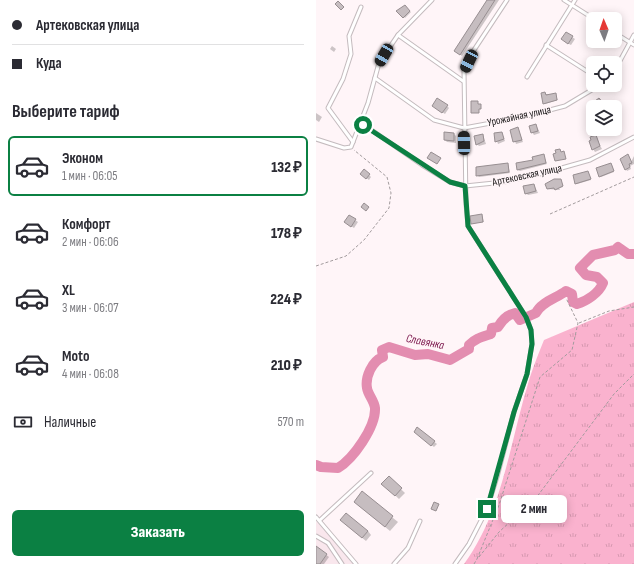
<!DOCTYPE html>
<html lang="ru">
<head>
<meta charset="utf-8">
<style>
  :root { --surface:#fff; --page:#f7f7f7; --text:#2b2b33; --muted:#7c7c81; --line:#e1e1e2; --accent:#0b8043 }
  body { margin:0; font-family:"Sofia Sans Condensed",sans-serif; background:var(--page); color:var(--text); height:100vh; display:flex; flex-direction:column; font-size:15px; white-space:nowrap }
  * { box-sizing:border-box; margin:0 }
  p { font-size:13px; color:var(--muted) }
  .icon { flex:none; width:22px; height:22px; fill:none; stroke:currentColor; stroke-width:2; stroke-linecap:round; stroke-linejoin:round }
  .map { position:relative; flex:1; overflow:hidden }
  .sheet { display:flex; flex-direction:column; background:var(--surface); width:316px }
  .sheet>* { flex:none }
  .hud { display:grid; align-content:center; height:88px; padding:0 12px; background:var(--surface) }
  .needle { width:26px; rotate:358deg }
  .buttons { position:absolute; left:270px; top:12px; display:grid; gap:8px }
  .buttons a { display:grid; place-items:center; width:36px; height:36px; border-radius:6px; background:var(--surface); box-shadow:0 2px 10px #0003; font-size:20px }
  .end { position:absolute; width:18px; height:18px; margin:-9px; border:5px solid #0b8043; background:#fff; box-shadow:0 0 0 2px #fff }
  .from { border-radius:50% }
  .bubble { position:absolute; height:28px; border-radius:6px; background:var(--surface); box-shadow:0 2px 10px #0003; font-size:13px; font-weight:800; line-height:28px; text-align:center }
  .car { position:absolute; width:12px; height:24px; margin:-12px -6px; border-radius:5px; box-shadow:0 0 3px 1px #0007; background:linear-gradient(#222 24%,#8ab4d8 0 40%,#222 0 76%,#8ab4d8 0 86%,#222 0) }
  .hud b { display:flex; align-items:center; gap:14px; height:38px; font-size:15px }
  .hud b+b { border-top:1px solid var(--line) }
  .hud i { width:10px; height:10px; background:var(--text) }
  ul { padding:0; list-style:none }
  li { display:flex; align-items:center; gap:12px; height:60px; margin:0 8px 6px; padding:0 4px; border:2px solid transparent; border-radius:6px }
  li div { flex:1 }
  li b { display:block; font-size:15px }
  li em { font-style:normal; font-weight:800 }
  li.selected { border-color:var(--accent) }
  li>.icon { width:36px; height:36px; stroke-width:1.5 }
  h2 { padding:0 12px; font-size:18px; line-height:48px }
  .pay { display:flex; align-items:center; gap:10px; height:44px; padding:0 12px; font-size:15px }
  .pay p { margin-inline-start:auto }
  .primary-button { display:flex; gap:8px; margin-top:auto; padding:8px 12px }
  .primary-button a { flex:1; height:46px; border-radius:6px; background:var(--accent); color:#fff; font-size:16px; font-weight:800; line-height:46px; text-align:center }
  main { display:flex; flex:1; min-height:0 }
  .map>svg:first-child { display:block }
  .built { fill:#f9e7ed }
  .grass { fill:url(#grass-tufts) }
  .shadow { fill:#0003 }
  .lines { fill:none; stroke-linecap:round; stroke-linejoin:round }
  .river { stroke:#e38db0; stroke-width:10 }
  .building { fill:#c6bdc0; stroke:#978e91 }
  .lane-casing { stroke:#c4bbbe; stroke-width:5 }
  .path { stroke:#a29b9d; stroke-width:1; stroke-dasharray:3 2; stroke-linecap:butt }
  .lane { stroke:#fff; stroke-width:3 }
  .route { stroke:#0b8043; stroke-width:5 }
  .labels { text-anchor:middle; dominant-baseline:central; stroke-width:3; stroke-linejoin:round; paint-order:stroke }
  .street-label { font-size:11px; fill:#191617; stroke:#fff5f8 }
  .water-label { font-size:12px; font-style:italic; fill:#791249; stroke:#fff5f8 }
</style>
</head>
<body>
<main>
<section class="sheet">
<div class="hud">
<b><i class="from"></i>Артековская улица</b>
<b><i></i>Куда</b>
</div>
<h2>Выберите тариф</h2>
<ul>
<li class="selected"><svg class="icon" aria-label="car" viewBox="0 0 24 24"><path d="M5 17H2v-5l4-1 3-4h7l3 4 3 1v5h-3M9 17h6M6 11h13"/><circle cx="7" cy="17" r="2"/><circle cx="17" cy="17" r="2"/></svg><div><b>Эконом</b><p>1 мин · 06:05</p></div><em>132 ₽</em></li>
<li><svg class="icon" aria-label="car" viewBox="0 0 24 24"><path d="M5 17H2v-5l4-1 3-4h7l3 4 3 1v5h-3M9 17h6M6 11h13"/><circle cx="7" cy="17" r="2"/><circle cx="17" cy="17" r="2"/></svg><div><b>Комфорт</b><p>2 мин · 06:06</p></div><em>178 ₽</em></li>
<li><svg class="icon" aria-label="car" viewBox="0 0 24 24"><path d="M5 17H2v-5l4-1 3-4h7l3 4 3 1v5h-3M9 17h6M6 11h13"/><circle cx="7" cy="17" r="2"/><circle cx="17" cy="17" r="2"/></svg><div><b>XL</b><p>3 мин · 06:07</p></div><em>224 ₽</em></li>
<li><svg class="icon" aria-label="car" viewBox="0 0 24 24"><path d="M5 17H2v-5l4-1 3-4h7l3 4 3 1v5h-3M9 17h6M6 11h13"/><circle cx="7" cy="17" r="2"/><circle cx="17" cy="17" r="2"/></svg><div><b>Moto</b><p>4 мин · 06:08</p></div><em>210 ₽</em></li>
</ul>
<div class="pay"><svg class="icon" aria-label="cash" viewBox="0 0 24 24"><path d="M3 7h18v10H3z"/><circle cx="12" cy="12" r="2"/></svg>Наличные<p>570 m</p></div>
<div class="primary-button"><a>Заказать</a></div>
</section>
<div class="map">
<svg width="318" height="564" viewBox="0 0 318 564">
  <defs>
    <pattern id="grass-tufts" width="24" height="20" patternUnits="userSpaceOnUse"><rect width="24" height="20" fill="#fab2ce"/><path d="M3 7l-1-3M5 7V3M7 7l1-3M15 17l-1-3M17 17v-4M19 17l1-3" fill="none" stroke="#d698b0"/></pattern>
  </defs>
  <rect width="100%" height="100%" fill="#fff5f8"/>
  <!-- built -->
  <polygon class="built" points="0,522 2,523 38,564 0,564"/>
  <!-- grass -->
  <path class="grass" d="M318,302V564H148C188,509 194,440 214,377C218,365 223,352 228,340Z"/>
  <!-- shadow -->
  <g class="shadow">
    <polygon points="172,0 183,0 146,56 141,52"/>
    <polygon points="89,7 95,12 89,18 82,11"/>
    <polygon points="250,33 259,39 255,45 249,42"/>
    <polygon points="16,46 20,49 18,52 14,49"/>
    <polygon points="226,94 239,94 242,100 229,104"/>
    <polygon points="283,99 288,106 277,107 277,108 275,106"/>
    <polygon points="131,106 133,108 129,114 120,108"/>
    <polygon points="0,113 6,117 3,122 0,120"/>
    <polygon points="220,125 224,133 218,135 216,132"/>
    <polygon points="202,128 207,142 200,144 195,131"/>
    <polygon points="186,133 189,141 182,144 179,134"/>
    <polygon points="138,134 140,136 140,143 131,142 129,140"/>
    <polygon points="167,135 170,144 163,146 161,144"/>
    <polygon points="279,136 286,149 279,152 277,149"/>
    <polygon points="228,156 231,164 204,171 202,170"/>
    <polygon points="318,156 318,164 314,166 315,169 311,171 310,169 313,157 315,162"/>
    <polygon points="192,164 194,173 163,177 161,175"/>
    <polygon points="296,165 298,172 285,177 284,176"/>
    <polygon points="48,170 55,177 53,180 45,174"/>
    <polygon points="272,172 275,180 261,184 260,183"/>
    <polygon points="245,181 247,187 243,188 244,190 232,189 231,184"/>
    <polygon points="218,185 222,193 212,195 210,193"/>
    <polygon points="166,215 168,222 156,223"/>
    <polygon points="33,216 42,222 38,228 32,224"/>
    <polygon points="101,429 121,444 118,447 101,434"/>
    <polygon points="73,478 89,493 83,499 67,484"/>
    <polygon points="46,493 82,522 74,531 39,502"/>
    <polygon points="29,524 52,531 55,535 50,541"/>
    <polygon points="0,547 13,557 8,564 0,564"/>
  </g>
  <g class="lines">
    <!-- river -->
    <path class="river" d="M0,465L5,467L22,468C37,459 60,427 59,408C58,400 52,395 51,388C49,377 56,361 67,357L66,350L73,347L99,355L112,354L134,360L153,349V345C160,338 166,337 175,334L176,328L182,327C186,320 191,315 199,313L204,320L220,313C225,302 241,298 250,291L256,294L257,302L261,304C271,301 283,293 287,283L281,277L270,275L264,268L277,255L299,250L302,247L312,254H318"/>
  </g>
  <!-- building -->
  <g class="building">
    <polygon points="171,0 179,0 144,55 138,51"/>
    <polygon points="22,1 28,7 25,10 19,4"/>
    <polygon points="89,5 94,11 87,18 80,11"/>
    <polygon points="250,32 257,36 252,44 245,39"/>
    <polygon points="229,92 230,95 240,93 241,100 227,104 225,93"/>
    <polygon points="121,98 132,105 126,113 116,106"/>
    <polygon points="283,98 287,103 282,107 271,107"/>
    <polygon points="155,101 162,101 162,104 165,104 165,109 163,109 163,113 155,113"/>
    <polygon points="220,124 222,131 215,133 213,126"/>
    <polygon points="202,127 206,140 197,142 194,130"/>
    <polygon points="128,132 138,133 138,141 128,140"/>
    <polygon points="186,132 188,139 179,142 178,133"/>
    <polygon points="167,134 168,141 160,145 158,136"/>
    <polygon points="280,135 284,146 276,150 273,141 275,140 274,137"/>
    <polygon points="244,149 245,152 248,151 250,159 239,161 237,154 240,153 239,150"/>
    <polygon points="115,152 125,158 121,164 111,158"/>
    <polygon points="228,154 230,163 201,170 200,163 217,160 216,157"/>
    <polygon points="312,154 316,163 313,164 314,167 309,170 304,159"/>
    <polygon points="192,163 193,172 160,176 160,167"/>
    <polygon points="295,163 298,171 283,177 280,168"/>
    <polygon points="48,169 54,174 50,179 44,174"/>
    <polygon points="272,171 275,179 259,184 257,175"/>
    <polygon points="238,179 245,179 247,186 239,190 238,188 231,189 229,184"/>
    <polygon points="218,184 220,191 209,194 207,186"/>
    <polygon points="48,203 53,207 50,211 45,207"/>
    <polygon points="166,214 167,222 155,224 154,216"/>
    <polygon points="33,215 40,219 35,227 28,222"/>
    <polygon points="101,427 119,441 115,446 98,432"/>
    <polygon points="73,476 86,488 79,496 65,484"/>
    <polygon points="46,491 77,516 69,527 38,502"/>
    <polygon points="118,502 123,504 120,511 115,509"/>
    <polygon points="30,513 52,531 46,538 24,520"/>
    <polygon points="0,546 11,554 4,564 0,564"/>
  </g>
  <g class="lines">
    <defs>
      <g id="lane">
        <polyline points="248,0 278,19"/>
        <polyline points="299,33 318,45"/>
        <polyline points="82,35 147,81"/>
        <polyline points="230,45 277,75"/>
        <polyline points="299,70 318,35"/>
        <polyline points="211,77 259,0"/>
        <polyline points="59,78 118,120 148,128 207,117 249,106 284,85"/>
        <polyline points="44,122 106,165 134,182 149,186 188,182 228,173 274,160 318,137"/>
        <polyline points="0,139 28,148 35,147 52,103 63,63 82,35 116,0"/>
        <polyline points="37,142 12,108 27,79 35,54 33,36 45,7"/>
        <polyline points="0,517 40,564"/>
        <polyline points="4,520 55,473"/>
        <polyline points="0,536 12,543 26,564"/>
        <polyline points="78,564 92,548 104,521"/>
        <polyline points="139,564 153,544 171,509 181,477 198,412 211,374 216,344 215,330 210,317 152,226 150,204 148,71 158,50 191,0"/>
      </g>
    </defs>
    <!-- lane casing -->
    <use href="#lane" class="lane-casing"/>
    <!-- path -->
    <g class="path">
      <polyline points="234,214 318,177"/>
      <polyline points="0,266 30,256 48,240 73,208 75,193 71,177 38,150"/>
      <polyline points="263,323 293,311 318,307"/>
      <polyline points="163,557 183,532 220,498 298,394 318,374"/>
      <polyline points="161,559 183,505 224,377 256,350 262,323 250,298"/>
      <polyline points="158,564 161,559"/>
    </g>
    <!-- lane -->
    <use href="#lane" class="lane"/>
  </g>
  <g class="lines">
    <!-- route -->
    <polyline class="route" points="47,125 134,182 149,186 152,226 210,317 215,330 216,344 211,374 198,412 171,509"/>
  </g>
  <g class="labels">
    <!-- street labels -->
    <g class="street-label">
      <text transform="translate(203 116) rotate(-12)">Урожайная улица</text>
      <text transform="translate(211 175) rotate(-12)">Артековская улица</text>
    </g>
    <!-- water labels -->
    <g class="water-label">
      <text transform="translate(109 342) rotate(11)">Славянка</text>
    </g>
  </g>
</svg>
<div class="buttons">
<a><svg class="needle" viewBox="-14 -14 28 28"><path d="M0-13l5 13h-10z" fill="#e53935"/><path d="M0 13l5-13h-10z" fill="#7c7c81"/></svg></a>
<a><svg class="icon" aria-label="locate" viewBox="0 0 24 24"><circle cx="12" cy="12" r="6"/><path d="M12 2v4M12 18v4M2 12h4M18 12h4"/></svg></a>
<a><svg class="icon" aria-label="layers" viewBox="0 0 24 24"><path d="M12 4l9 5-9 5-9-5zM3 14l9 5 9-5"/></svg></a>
</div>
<i class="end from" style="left:47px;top:125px"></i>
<i class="end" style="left:171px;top:509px"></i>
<div class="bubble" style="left:185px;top:495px;width:66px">2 мин</div>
<i class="car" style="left:68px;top:55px;rotate:210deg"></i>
<i class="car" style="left:153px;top:61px;rotate:206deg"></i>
<i class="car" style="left:148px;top:143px;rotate:359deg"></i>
</div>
</main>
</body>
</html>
